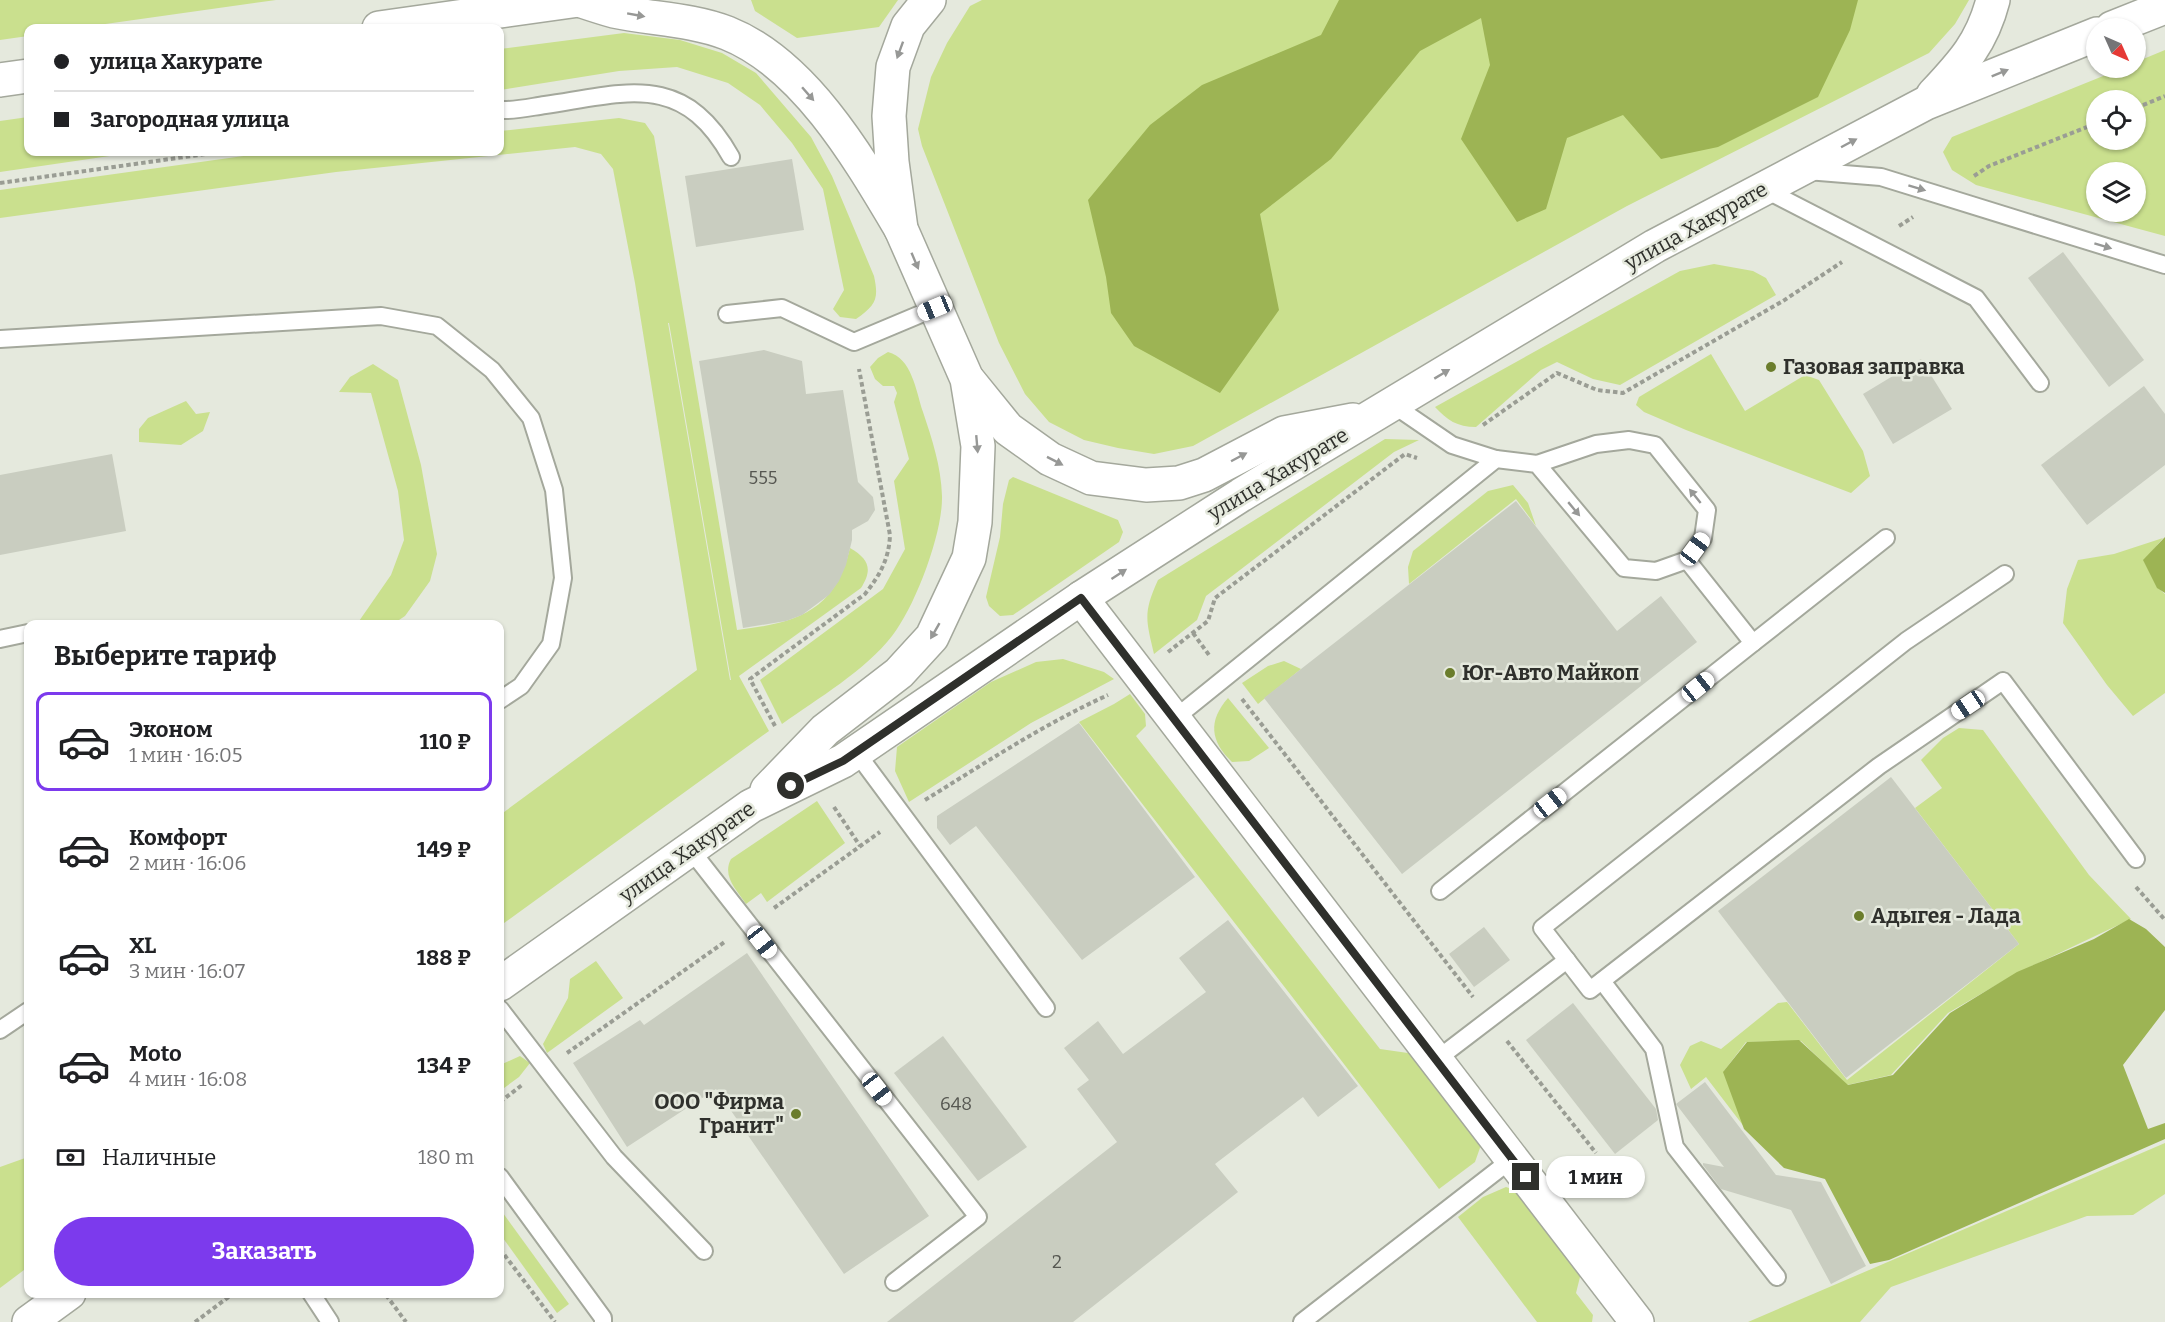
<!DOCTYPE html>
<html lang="ru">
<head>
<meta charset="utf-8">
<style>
  :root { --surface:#fff; --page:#f2f2f2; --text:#202124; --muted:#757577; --line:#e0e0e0; --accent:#7c3aed }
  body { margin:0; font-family:Bitter,serif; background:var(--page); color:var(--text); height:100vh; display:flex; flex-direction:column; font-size:22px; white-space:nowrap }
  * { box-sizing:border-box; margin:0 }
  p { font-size:20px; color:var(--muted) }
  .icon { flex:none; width:33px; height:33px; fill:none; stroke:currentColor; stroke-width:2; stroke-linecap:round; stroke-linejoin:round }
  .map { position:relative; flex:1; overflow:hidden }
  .details { position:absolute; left:24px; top:620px; width:480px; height:678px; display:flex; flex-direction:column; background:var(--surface); border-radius:12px; box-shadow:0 2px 4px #0004 }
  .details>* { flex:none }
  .top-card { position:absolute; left:24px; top:24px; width:480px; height:132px; border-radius:12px; box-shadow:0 2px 4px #0004; display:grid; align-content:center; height:132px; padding:0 30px; background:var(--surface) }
  .needle { width:39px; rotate:135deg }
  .fabs { position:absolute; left:2086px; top:18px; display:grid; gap:12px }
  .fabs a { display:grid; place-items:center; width:60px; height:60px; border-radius:50%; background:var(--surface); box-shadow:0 2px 4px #0004; font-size:30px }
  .end { position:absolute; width:27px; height:27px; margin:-14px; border:8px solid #2f302c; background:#fff; box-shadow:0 0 0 3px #fff }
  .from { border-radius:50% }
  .bubble { position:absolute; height:42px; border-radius:21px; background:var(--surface); box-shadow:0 2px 4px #0004; font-size:20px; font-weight:700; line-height:42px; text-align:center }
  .car { position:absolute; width:18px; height:36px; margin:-18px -9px; border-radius:8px; box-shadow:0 0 4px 2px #0007; background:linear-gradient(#fff 24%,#345 0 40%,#fff 0 76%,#345 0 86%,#fff 0) }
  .top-card b { display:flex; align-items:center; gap:21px; height:57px; font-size:22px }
  .top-card b+b { border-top:2px solid var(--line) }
  .top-card i { width:15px; height:15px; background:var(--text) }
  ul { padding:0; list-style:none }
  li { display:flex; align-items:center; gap:18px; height:99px; margin:0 12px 9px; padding:0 18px; border:3px solid transparent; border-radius:12px }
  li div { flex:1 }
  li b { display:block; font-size:22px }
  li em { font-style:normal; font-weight:700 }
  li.on { border-color:var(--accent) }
  li>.icon { width:54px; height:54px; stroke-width:1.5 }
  h2 { padding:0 30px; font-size:27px; line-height:72px }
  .pay { display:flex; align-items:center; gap:15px; height:66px; padding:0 30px; font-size:22px }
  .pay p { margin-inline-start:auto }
  .action { display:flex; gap:12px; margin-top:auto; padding:12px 30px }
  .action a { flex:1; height:69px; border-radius:36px; background:var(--accent); color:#fff; font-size:24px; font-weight:700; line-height:69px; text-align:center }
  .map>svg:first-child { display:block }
  .green { fill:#cae08e; fill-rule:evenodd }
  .forest { fill:#9db454 }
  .building { fill:#c9cdc0 }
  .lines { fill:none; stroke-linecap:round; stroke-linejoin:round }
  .service-casing { stroke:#a4a89c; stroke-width:20 }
  .minor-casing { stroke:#a4a89c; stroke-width:36 }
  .secondary-casing { stroke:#a4a89c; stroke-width:36 }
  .primary-casing { stroke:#a4a89c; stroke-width:36 }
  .path { stroke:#9a9d94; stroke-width:4; stroke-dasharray:4.5 3; stroke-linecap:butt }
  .service { stroke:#fff; stroke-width:16 }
  .minor { stroke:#fff; stroke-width:33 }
  .secondary { stroke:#fff; stroke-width:33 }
  .primary { stroke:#fff; stroke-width:33 }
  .oneway { fill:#979896 }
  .route { stroke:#2f302c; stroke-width:8 }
  .poi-dot { fill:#6b7d2c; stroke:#e5e9dd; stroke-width:2 }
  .labels { text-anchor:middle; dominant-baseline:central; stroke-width:5; stroke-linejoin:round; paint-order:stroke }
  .number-label { font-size:18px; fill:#565751 }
  .street-label { font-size:21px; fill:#2f302c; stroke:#e5e9dd }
  .poi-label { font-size:21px; font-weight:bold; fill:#2f302c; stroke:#e5e9dd; text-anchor:start }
</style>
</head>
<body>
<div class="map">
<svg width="2165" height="1322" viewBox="0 0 2165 1322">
  <rect width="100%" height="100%" fill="#e5e9dd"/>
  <!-- green -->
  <g class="green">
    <polygon points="0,0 276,0 77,28 28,28 28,36 0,40"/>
    <polygon points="751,0 898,0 879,27 797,38 755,11"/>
    <polygon points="982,0 1969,0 1955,24 1929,53 1627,206 1193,446 1154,454 1118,448 1084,440 1049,422 1025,394 999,343 922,146 918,129 931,77 947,43 970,6"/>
    <path d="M624,33L680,40L722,53L756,73L811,137L832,176L874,276C879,299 876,305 856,319L840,317L833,309L844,290L823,189L792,143L760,105L728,83L677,67L619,71L500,90V49Z"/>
    <path d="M2165,50V236L1976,185L1952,170L1943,152L1952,137L2123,68H2136V62ZM2097,100H2136V140H2097ZM2097,172H2136V212H2097Z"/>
    <polygon points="28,117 28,152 137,152 0,172 0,121"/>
    <path d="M619,118L645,123L654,136L737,630C796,623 835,612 850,548C869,559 873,569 861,588L739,676L769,731L500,926V815L697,670L635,283L613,169L601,154L575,147L336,172L0,218V190L272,152H500V131ZM668,323H669L731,680H730Z"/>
    <path d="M1714,264L1753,271L1766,278L1776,295L1620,385L1593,379L1557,362L1541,370L1476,427C1457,427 1447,420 1435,407L1680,271Z"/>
    <path d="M888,352C912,358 916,391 923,412C932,439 941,466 942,496C943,533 915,607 892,636C866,670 817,699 782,724L760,680L883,589L905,549L894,481L909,459L894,402L897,393L894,386H883L875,379L870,367L878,358Z"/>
    <polygon points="1711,354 1745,411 1805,375 1819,380 1863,451 1870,476 1851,493 1686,430 1644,412 1636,405 1639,397"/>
    <polygon points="373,364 398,380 421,465 437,554 430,581 405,616 393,624 357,624 391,575 404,540 398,491 371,393 339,392 350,377"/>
    <polygon points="186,401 196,414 210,412 203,431 181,445 139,442 139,429 148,418"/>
    <path d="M1385,439L1419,440L1394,452L1206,596L1197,620L1154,654C1146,620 1143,613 1158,580Z"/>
    <polygon points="1013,477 1118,520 1123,532 1119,542 1013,615 1000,616 989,606 986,597 1000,537 1003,504 1009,480"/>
    <polygon points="1513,485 1528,503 1536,526 1516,499 1409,584 1408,567 1413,551 1488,491"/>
    <polygon points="2163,538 2144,561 2158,588 2165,594 2165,693 2133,716 2107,685 2063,623 2067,589 2078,560 2114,554"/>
    <polygon points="1063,659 1104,672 1114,679 1031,723 909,802 895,771 897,747 991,682 1036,662"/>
    <polygon points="1284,661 1301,669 1258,704 1242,683 1268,666"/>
    <path d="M1130,694L1145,714L1146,726L1136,736L1380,1049L1415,1054L1481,1145L1475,1162L1439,1189C1321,1032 1199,878 1079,722L1114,704Z"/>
    <path d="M1228,698L1269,748L1249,761L1232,762C1210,741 1208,721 1228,698Z"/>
    <polygon points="1959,728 1983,730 2089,875 2131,919 2017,973 1948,1013 1891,1075 1847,1085 1801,1041 1746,1042 1724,1071 1745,1128 1706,1077 1691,1089 1680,1065 1690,1046 1701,1041 1721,1049 1778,1003 1787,1002 1847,1080 2019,944 1915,808 1942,788 1921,760 1943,738"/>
    <path d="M817,801L845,843L767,902L761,893L746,904C736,889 722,876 731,859Z"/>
    <polygon points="596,961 623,998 547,1053 543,1044 568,998 570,979"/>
    <polygon points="520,1056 530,1063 519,1077 500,1091 500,1065"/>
    <polygon points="2165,1143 2165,1194 2133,1215 2087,1216 1891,1287 1860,1322 1748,1322"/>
    <polygon points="28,1157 28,1267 0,1288 0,1167"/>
    <polygon points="1506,1187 1524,1193 1581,1273 1576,1293 1593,1315 1592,1322 1537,1322 1458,1217 1483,1197"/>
    <polygon points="500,1209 569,1304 557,1313 500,1234"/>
  </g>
  <!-- forest -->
  <g class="forest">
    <polygon points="1339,0 1858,0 1850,30 1818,97 1718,147 1661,159 1623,115 1567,138 1546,209 1517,222 1461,139 1490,65 1481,18 1420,51 1331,159 1260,214 1279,310 1220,393 1134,346 1111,313 1106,277 1088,200 1150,125 1202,85 1321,35"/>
    <polygon points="2165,537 2165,593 2157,588 2143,560"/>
    <polygon points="2129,919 2146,929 2165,947 2165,1010 2123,1065 2148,1129 2165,1123 2165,1139 1889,1260 1870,1264 1825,1179 1784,1168 1744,1129 1723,1072 1747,1042 1799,1040 1848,1085 1893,1075 1950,1013 2017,972 2094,939"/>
  </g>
  <!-- building -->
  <g class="building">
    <polygon points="792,159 804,230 696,247 685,176"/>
    <polygon points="2063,252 2144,360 2109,387 2028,278"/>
    <polygon points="764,350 802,361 806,394 843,390 858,482 873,497 875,510 868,521 852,530 852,540 846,565 839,581 829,595 802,615 786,621 743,628 699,361"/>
    <polygon points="1921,359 1952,409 1893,444 1863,394"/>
    <polygon points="2144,386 2165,414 2165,465 2087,525 2041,465"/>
    <polygon points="112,454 126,531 0,555 0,475"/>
    <polygon points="1516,501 1617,631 1661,596 1697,642 1402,874 1264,698"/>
    <polygon points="1079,723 1195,877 1082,960 976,826 950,845 937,828 937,816"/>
    <polygon points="1891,777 2019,944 1846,1078 1718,911"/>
    <polygon points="1228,920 1358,1086 1318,1117 1303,1097 1215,1164 1238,1192 1073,1322 887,1322 1117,1142 1077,1089 1089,1080 1064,1048 1098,1021 1123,1054 1206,992 1179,958"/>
    <polygon points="1484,927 1510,960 1474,987 1449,954"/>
    <polygon points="747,953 929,1216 844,1274 716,1089 627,1147 573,1063 640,1020 644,1025"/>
    <polygon points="1573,1003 1656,1109 1658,1120 1615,1154 1526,1040"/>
    <polygon points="943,1036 1027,1147 978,1181 894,1073"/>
    <polygon points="1705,1082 1776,1175 1821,1182 1866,1266 1831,1284 1791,1210 1721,1189 1703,1165 1703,1163 1724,1167 1676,1104"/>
  </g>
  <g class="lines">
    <defs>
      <g id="service">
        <path d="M500,110C514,111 531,107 545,105C626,93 683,71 731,157"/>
        <polyline points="1807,171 1881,177 2165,265"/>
        <polyline points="1764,189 1976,298 2040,383"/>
        <polyline points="727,314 782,308 854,342 935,308"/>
        <polyline points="0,339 381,316 437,326 492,370 531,418 554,490 563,578 551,644 521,686 500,700"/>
        <polyline points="1392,404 1452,445 1496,459"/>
        <polyline points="2005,574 1906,641 1542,928 1590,990 1879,766 2003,681 2136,859"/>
        <polyline points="0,639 28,633"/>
        <polyline points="1753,643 1886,538"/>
        <polyline points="1174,719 1496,459 1537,464 1596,444 1629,440 1655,445 1707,510 1703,538 1687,560 1656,571 1624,568 1537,464"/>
        <polyline points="856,752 1046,1008"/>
        <polyline points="690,849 978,1217 894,1282"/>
        <polyline points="1440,891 1753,643 1687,560"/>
        <polyline points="1602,981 1654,1049 1675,1147 1777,1277"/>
        <polyline points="500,1009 614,1157 704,1251"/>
        <polyline points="0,1030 28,1011"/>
        <polyline points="1436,1060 1567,960"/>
        <polyline points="500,1177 603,1318 603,1322"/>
        <polyline points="311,1293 330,1322"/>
        <polyline points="1302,1322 1512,1159"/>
      </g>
      <polyline id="minor" points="1081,598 1637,1322"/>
      <g id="secondary">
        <path d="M579,0C591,4 603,8 614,11C651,19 691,19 727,33C805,64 860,160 901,229"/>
        <polyline points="379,28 579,0"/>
        <polyline points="0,80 28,76"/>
      </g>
      <g id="primary">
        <polyline points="2112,28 2165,7"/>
        <path d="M1933,95C1962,64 1982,43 1993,0"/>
        <polyline points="969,381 1008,429 1050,459 1091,478 1146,485 1179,483 1204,475 1284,433 1353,420"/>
        <polyline points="767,790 825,730 899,673 932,637 969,558 975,522 978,446 967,379 901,229 892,162 889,116 893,67 908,26 929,0"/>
        <polyline points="500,984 751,806 843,761 1081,598 1241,495 1655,246 1926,103 2097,34"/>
        <polyline points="29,1322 69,1293"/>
      </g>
    </defs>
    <!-- service casing -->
    <use href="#service" class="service-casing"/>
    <!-- minor casing -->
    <use href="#minor" class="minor-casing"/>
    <!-- secondary casing -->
    <use href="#secondary" class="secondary-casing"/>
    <!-- primary casing -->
    <use href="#primary" class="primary-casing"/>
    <!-- path -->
    <g class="path">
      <polyline points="2136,108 2165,96"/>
      <polyline points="1974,176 1989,166 2097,123"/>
      <polyline points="0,183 220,152"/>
      <polyline points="1899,226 1913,217"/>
      <polyline points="1483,425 1557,373 1597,390 1623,393 1783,301 1842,262"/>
      <polyline points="1193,633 1209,655"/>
      <polyline points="1168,652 1208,621 1215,598 1405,454 1417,458"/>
      <polyline points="1242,699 1473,997"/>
      <path d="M775,726L750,679L865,594C880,575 889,559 890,535L859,369"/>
      <path d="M925,800C985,763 1044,724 1108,695"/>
      <polyline points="834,807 860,846"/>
      <polyline points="2136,887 2165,920"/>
      <polyline points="774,908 880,832"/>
      <polyline points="1507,1041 1596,1153"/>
      <polyline points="567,1053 726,941"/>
      <polyline points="500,1102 522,1085"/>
      <polyline points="500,1249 555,1322"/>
      <polyline points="386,1295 406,1322"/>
      <polyline points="195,1322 234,1293"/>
    </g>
    <!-- service -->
    <use href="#service" class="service"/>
    <!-- minor -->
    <use href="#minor" class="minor"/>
    <!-- secondary -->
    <use href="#secondary" class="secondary"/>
    <!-- primary -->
    <use href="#primary" class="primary"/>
  </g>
  <!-- one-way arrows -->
  <defs><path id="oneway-solid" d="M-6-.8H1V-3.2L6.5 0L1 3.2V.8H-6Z" transform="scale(1.5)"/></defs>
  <g class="oneway">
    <use href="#oneway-solid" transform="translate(636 15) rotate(10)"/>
    <use href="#oneway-solid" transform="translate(900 50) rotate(110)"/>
    <use href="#oneway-solid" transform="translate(2000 73) rotate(-22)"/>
    <use href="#oneway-solid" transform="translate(808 94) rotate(49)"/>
    <use href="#oneway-solid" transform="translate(1849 143) rotate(-28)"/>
    <use href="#oneway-solid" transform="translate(1917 188) rotate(17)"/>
    <use href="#oneway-solid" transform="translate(2103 246) rotate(17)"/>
    <use href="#oneway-solid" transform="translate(915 261) rotate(67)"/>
    <use href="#oneway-solid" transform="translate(1442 374) rotate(-31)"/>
    <use href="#oneway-solid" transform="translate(977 444) rotate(85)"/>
    <use href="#oneway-solid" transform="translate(1239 457) rotate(-28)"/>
    <use href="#oneway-solid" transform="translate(1055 461) rotate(27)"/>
    <use href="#oneway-solid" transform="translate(1695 496) rotate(-129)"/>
    <use href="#oneway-solid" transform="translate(1574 509) rotate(50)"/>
    <use href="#oneway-solid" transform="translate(1119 574) rotate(-33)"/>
    <use href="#oneway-solid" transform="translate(935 631) rotate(120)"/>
  </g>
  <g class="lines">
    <!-- route -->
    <polyline class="route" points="791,786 843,761 1081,598 1526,1177"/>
  </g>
  <!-- markers -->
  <g class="poi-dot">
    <circle cx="1771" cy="367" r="6"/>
    <circle cx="1450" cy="673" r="6"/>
    <circle cx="1859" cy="916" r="6"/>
    <circle cx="796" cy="1114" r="6"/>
  </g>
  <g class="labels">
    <!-- number labels -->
    <g class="number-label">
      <text x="763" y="478">555</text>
      <text x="956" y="1104">648</text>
      <text x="1057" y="1262">2</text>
    </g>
    <!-- street labels -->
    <g class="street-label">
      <text transform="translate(1696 226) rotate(-29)">улица Хакурате</text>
      <text transform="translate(1278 474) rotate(-31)">улица Хакурате</text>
      <text transform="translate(687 852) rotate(-35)">улица Хакурате</text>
    </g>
    <!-- poi labels -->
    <g class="poi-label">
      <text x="1783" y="367">Газовая заправка</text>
      <text x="1462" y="673">Юг-Авто Майкоп</text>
      <text x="1871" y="916">Адыгея - Лада</text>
      <text x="784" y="1102" text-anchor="end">ООО "Фирма<tspan x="784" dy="24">Гранит"</tspan></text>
    </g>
  </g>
</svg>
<div class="fabs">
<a><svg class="needle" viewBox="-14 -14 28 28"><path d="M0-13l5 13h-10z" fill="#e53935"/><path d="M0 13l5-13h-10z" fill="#757577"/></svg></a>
<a><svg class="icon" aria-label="locate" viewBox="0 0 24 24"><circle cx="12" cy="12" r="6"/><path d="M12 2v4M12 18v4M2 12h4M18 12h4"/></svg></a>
<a><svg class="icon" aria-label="layers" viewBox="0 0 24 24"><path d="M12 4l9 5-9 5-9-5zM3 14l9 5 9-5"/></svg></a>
</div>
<i class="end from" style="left:791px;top:786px"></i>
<i class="end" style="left:1526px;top:1177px"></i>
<div class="bubble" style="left:1546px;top:1156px;width:99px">1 мин</div>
<i class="car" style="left:935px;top:308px;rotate:248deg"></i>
<i class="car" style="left:1695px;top:549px;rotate:37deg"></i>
<i class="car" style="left:1698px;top:687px;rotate:51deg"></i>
<i class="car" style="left:1968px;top:705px;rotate:236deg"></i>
<i class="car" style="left:1550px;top:803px;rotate:52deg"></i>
<i class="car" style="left:762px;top:942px;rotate:142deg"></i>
<i class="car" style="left:877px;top:1089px;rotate:142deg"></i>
<div class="top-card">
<b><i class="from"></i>улица Хакурате</b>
<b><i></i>Загородная улица</b>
</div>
<section class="details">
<h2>Выберите тариф</h2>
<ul>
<li class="on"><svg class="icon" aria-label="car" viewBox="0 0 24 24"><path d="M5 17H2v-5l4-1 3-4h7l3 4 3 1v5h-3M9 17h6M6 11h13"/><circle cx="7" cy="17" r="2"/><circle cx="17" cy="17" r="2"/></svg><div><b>Эконом</b><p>1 мин · 16:05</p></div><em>110 ₽</em></li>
<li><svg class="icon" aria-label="car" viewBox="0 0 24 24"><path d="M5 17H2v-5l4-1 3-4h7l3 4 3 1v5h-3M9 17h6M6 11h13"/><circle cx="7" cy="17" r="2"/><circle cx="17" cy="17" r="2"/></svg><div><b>Комфорт</b><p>2 мин · 16:06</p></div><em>149 ₽</em></li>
<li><svg class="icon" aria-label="car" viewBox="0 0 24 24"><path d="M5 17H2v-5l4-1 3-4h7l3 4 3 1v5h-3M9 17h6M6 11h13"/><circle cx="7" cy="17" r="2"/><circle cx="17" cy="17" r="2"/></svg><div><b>XL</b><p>3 мин · 16:07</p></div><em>188 ₽</em></li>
<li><svg class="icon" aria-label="car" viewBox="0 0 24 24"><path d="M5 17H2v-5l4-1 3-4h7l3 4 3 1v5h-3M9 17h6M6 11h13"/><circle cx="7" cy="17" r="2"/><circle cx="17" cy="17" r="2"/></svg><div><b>Moto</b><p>4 мин · 16:08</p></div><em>134 ₽</em></li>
</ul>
<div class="pay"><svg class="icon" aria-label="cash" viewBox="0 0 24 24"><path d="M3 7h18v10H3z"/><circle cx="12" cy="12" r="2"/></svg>Наличные<p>180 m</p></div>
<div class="action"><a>Заказать</a></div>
</section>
</div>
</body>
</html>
